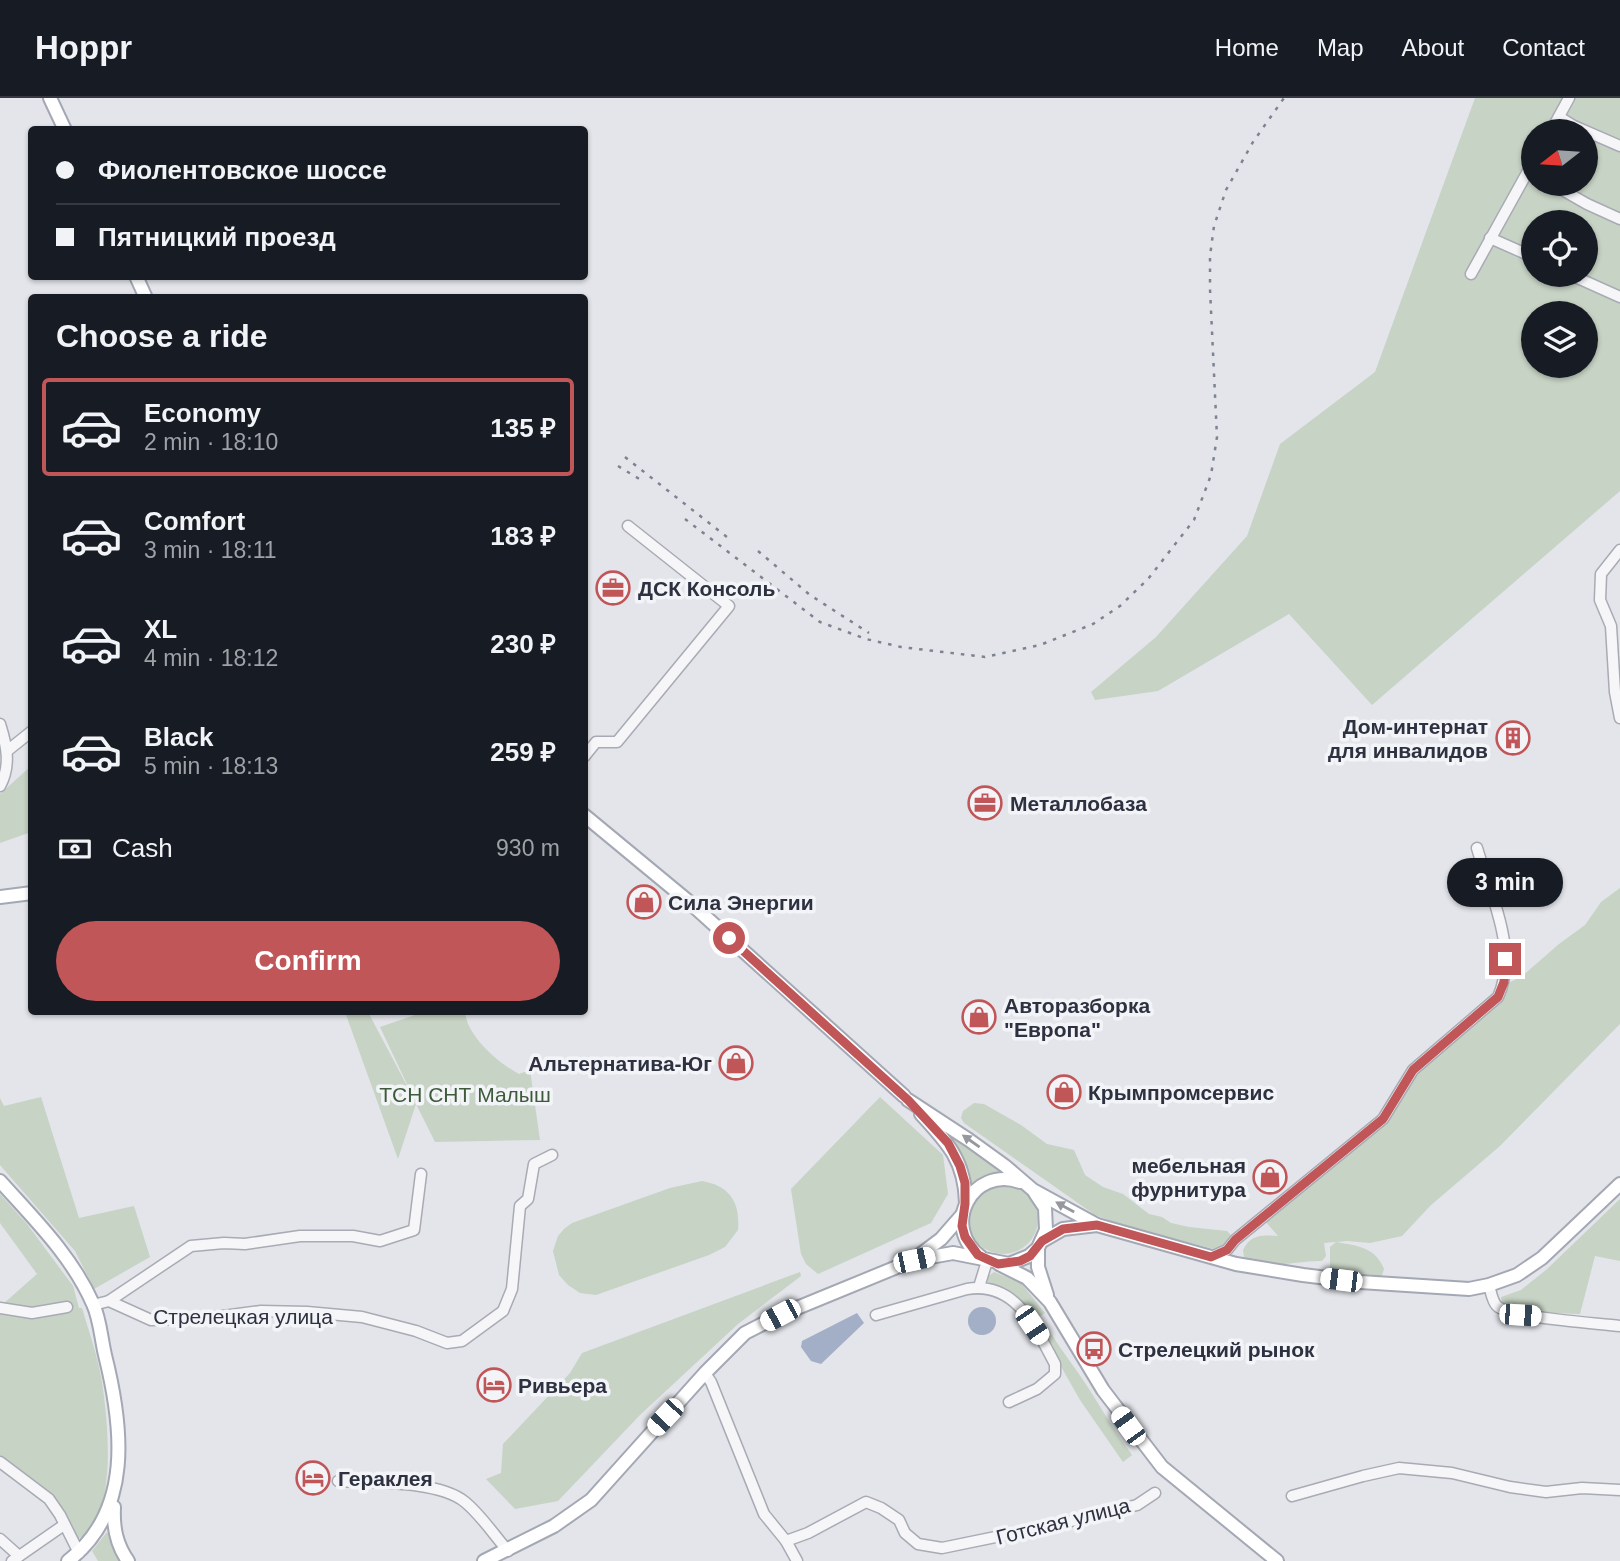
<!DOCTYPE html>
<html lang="en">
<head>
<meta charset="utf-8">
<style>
  :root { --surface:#171b24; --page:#20242c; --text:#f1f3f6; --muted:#9ea1a6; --line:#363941; --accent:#c15659 }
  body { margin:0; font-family:Helvetica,sans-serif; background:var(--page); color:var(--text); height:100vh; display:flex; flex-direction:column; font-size:26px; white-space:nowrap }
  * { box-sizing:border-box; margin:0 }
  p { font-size:23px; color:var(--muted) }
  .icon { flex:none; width:38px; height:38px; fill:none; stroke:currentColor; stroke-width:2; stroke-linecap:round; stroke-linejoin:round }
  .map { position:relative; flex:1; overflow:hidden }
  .side { position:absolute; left:28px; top:196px; width:560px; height:721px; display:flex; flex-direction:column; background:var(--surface); border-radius:7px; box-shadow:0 2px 5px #0004 }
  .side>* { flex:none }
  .guide { position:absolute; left:28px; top:28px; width:560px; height:154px; border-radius:7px; box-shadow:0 2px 5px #0004; display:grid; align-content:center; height:154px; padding:0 28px; background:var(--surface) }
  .needle { width:46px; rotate:253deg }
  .tools { position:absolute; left:1521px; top:21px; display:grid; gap:14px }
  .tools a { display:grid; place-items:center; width:77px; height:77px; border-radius:50%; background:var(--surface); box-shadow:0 2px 5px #0004; font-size:35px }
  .end { position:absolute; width:32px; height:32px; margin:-16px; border:9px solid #c15659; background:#fff; box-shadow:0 0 0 4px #fff }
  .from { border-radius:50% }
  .bubble { position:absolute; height:49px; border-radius:24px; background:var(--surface); box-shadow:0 2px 5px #0004; font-size:23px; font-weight:700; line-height:49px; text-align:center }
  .car { position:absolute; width:21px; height:42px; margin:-21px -10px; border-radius:9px; box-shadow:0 0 5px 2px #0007; background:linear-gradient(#fff 24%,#345 0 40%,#fff 0 76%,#345 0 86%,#fff 0) }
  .guide b { display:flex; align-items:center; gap:24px; height:66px; font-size:26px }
  .guide b+b { border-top:2px solid var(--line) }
  .guide i { width:18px; height:18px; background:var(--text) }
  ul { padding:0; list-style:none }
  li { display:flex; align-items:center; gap:21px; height:98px; margin:0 14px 10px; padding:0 14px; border:4px solid transparent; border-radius:7px }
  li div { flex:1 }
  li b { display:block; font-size:26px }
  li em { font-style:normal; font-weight:700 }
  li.selected { border-color:var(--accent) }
  li>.icon { width:63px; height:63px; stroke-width:1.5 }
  h2 { padding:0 28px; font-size:32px; line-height:84px }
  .pay { display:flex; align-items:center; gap:18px; height:77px; padding:0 28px; font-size:26px }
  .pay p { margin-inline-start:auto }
  .button { display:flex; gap:14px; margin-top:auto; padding:14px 28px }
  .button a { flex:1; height:80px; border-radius:42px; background:var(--accent); color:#fff; font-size:28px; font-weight:700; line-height:80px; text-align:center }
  header { display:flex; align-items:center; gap:42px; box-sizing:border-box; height:98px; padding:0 35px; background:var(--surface); border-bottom:2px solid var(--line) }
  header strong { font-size:33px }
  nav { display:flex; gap:38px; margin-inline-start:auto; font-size:24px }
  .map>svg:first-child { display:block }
  .green { fill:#c7d3c5; fill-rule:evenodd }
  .water { fill:#a2afc6 }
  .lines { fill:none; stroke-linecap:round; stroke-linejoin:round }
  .minor-casing { stroke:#a9abb4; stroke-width:13 }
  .major-casing { stroke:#a4a8b4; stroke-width:16 }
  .minor { stroke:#f6f6f9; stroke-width:10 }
  .major { stroke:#fff; stroke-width:12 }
  .rail { stroke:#7e8392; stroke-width:2.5; stroke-dasharray:3.5 7; stroke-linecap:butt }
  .oneway { fill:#9698a0 }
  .route { stroke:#c15659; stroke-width:9 }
  .labels { text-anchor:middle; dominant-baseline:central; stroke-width:7; stroke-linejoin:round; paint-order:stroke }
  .poi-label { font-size:21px; font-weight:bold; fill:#2d3140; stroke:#f3f4f7; text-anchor:start }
  .park-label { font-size:21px; fill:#3d5b3b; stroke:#f3f4f7 }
  .street-label { font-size:21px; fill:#2d3140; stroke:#f3f4f7 }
</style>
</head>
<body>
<header>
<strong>Hoppr</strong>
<nav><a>Home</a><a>Map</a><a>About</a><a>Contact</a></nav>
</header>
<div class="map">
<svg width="1620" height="1463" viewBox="0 0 1620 1463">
  <rect width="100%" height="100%" fill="#e3e5ea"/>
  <!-- green -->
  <g class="green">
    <path d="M1475,0H1620V393L1372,607L1289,516L1158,593L1095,602L1091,594L1156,539L1247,438L1280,346L1375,274ZM1533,33H1586V86H1533ZM1533,124H1586V177H1533ZM1533,215H1586V268H1533Z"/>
    <polygon points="31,668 31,734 0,745 0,696"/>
    <path d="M1620,790V926L1500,1048L1430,1108L1402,1138L1370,1145L1347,1143L1324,1145L1326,1158L1322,1163C1297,1162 1266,1174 1244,1159L1243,1152C1251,1136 1262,1137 1278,1138L1265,1123L1385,1022L1415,973L1506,886L1521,879L1559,846L1585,827L1601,804Z"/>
    <path d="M345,914H368L414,1001L380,929L424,914H465C467,938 498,965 519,976L530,972L540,1042L435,1044L416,1006L398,1061Z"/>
    <polygon points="41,999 79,1120 134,1108 150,1159 94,1191 75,1153 0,1067 0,1000 4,1008"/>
    <polygon points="880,999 943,1057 948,1096 931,1125 818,1176 806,1166 801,1156 791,1091"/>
    <path d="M974,1005L984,1006L1021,1027L1047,1046L1074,1052L1085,1077L1103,1089L1123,1096L1149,1116L1162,1119L1171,1125L1189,1129L1227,1133L1232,1138C1228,1148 1224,1150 1214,1151L1125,1128L1095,1117L964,1025L961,1020L963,1013Z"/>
    <polygon points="933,1023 1004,1073 985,1077 968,1088 963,1062"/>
    <path d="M702,1083C730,1088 740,1104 738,1132L725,1149L709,1157L596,1197L580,1195L568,1187L559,1177L553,1153L558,1138L564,1131L572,1125L670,1090Z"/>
    <circle cx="1003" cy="1121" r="35"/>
    <path d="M0,1096L27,1126L73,1188L79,1210H82C89,1234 98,1259 102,1284C108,1325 119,1422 76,1442L30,1382L0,1358V1204L2,1207L37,1176L0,1125Z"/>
    <polygon points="1620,1101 1620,1163 1595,1158 1580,1216 1518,1214 1502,1206 1501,1199 1521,1192 1546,1172"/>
    <path d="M1336,1144C1358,1148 1375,1149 1384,1171L1381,1180L1330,1173V1149Z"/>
    <polygon points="800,1174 801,1178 738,1226 640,1317 558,1403 515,1411 486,1381 501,1375 503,1346 570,1275 582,1255"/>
    <polygon points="994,1174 1021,1185 1045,1215 1033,1224 988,1184 987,1179"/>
    <path d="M1043,1223C1053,1239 1063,1254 1074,1269C1095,1298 1111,1329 1132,1357L1123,1364L1080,1302L1038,1228Z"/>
    <polygon points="107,1434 119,1463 98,1463 92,1453"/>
  </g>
  <!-- water -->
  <g class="water">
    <circle cx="982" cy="1223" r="14"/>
    <polygon points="857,1215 864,1225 821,1266 811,1263 801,1249 802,1243"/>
  </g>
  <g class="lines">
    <defs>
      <g id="minor">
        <polyline points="1559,19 1574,28 1620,48"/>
        <polyline points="1551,33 1569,0"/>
        <polyline points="1552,86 1587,106 1620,121"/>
        <polyline points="1490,140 1533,159"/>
        <polyline points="1471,176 1533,64"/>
        <polyline points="1571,177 1620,199"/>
        <polyline points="1620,452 1601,476 1600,502 1611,528 1615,594 1620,620"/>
        <path d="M0,626C7,648 11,668 0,688"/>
        <polyline points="7,653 32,633"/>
        <polyline points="584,659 596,644 617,644 729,508 628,428"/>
        <path d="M1211,1159L1227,1152L1235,1142L1383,1021L1413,972L1498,899C1519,853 1490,795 1477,750"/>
        <path d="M1489,1187C1491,1194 1492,1203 1497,1208C1510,1220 1597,1225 1620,1228"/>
        <polyline points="979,1189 987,1163"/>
        <polyline points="109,1203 191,1148 224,1145 245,1146 300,1138 353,1138 380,1143 414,1132 421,1076"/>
        <polyline points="93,1207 109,1203 151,1222 208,1220 261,1213 307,1214 362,1219 416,1233 447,1245 462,1243 503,1213 512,1191 520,1108 528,1101 534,1066 552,1057"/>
        <polyline points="0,1210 32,1215 67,1209"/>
        <path d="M876,1217L967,1191C1016,1183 1035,1229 1055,1266V1276L1037,1291L1009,1304"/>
        <polyline points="705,1275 711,1284 764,1416 786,1443 797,1463"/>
        <polyline points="0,1364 49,1401 60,1417 79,1455"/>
        <path d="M338,1383C372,1385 438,1382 465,1404C481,1417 494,1437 508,1453"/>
        <polyline points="1292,1398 1363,1378 1399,1370 1452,1375 1510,1389 1546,1394 1582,1390 1620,1392"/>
        <polyline points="0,1441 19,1458"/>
        <polyline points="786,1443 808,1435 866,1404 881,1410 899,1422 905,1435 918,1446 942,1450 1063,1425 1137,1407 1155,1395"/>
        <polyline points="12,1463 64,1427"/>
      </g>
      <g id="major">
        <polyline points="50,0 65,32"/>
        <polyline points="136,178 146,200"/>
        <polyline points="584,717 688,803 904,998"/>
        <polyline points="0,799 32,795"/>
        <polyline points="908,1002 969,1042 1005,1068 1033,1092 1097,1127 1236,1166 1303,1177 1360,1184 1469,1191 1489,1187 1517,1177 1542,1160 1620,1086"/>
        <path d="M921,1016C948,1045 965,1063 966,1105"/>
        <path d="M0,1083C34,1121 72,1158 93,1206C100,1221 101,1240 105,1257C123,1329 133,1413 68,1463"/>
        <polyline points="1042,1143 1063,1131 1097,1127"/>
        <polyline points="1038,1150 1038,1169 1047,1197"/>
        <polyline points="917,1159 941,1141 962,1117"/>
        <path d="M981,1159C940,1129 972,1067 1020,1084"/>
        <polyline points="999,1166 1027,1180 1050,1204 1103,1292 1162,1369 1277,1463"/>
        <path d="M114,1409C113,1429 116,1446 128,1463"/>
        <polyline points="484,1463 554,1428 591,1402 705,1275 745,1235 780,1217 914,1162 953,1155 1009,1166 1029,1158 1038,1150 1046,1132 1045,1110 1035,1095"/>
      </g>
    </defs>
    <!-- minor casing -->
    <use href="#minor" class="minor-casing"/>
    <!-- major casing -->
    <use href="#major" class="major-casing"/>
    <!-- minor -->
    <use href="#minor" class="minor"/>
    <!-- major -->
    <use href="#major" class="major"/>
    <!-- rail -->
    <g class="rail">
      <polyline points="625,359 732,443"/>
      <polyline points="618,368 641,382"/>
      <polyline points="685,421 820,524 866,541 901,549 985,559 1040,547 1093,526 1120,508 1148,481 1194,422 1211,377 1217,339 1210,191 1210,158 1214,128 1226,92 1253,44 1284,0"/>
      <polyline points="758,453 810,497 869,535"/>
    </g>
  </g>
  <!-- one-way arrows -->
  <defs><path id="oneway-solid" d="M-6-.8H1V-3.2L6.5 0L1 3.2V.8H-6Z" transform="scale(1.75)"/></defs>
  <g class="oneway">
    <use href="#oneway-solid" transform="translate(971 1043) rotate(-145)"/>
    <use href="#oneway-solid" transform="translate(1065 1109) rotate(-151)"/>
  </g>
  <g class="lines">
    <!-- route -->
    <polyline class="route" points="729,840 908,1002 948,1045 960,1068 965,1085 965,1106 962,1128 965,1139 978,1157 998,1166 1020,1163 1030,1158 1042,1143 1063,1131 1097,1127 1211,1159 1227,1152 1235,1142 1383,1021 1413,972 1498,899 1504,884 1505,861"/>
  </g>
  <!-- icons -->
  <defs>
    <symbol id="office-ring" viewBox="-11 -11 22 22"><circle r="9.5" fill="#f3f4f7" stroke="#c15659" stroke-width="1.5"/><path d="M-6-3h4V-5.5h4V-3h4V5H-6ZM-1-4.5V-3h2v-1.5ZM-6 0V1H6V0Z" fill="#c15659"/></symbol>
    <symbol id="building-ring" viewBox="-11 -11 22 22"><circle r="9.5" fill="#f3f4f7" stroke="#c15659" stroke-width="1.5"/><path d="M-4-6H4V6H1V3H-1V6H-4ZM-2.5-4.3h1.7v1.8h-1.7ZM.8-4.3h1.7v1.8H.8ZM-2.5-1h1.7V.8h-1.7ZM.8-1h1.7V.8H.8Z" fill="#c15659"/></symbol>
    <symbol id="shop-ring" viewBox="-11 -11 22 22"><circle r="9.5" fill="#f3f4f7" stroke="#c15659" stroke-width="1.5"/><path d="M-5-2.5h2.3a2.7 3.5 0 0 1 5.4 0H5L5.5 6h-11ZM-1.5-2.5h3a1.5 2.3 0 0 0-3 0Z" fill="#c15659"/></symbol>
    <symbol id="bus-ring" viewBox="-11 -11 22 22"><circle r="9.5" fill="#f3f4f7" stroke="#c15659" stroke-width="1.5"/><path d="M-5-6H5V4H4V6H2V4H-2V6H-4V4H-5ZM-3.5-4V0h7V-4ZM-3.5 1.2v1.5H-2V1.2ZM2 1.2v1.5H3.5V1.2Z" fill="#c15659"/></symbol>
    <symbol id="hotel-ring" viewBox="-11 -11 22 22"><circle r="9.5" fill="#f3f4f7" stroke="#c15659" stroke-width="1.5"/><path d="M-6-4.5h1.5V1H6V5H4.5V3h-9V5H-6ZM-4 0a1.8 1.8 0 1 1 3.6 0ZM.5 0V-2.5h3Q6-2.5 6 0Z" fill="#c15659"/></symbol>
  </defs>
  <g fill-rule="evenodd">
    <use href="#office-ring" x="594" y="471" width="38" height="38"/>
    <use href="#building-ring" x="1494" y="621" width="38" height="38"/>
    <use href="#office-ring" x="966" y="686" width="38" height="38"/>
    <use href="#shop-ring" x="625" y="785" width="38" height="38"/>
    <use href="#shop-ring" x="960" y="900" width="38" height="38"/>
    <use href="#shop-ring" x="717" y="946" width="38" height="38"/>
    <use href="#shop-ring" x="1045" y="975" width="38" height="38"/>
    <use href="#shop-ring" x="1251" y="1060" width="38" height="38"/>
    <use href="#bus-ring" x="1075" y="1232" width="38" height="38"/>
    <use href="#hotel-ring" x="475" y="1268" width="38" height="38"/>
    <use href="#hotel-ring" x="294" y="1361" width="38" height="38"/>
  </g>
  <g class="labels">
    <!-- poi labels -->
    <g class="poi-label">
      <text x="638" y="490">ДСК Консоль</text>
      <text x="1488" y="628" text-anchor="end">Дом-интернат<tspan x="1488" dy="24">для инвалидов</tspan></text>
      <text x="1010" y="705">Металлобаза</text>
      <text x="668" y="804">Сила Энергии</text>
      <text x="1004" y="907">Авторазборка<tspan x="1004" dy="24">"Европа"</tspan></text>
      <text x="712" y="965" text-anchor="end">Альтернатива-Юг</text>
      <text x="1088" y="994">Крымпромсервис</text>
      <text x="1246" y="1067" text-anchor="end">мебельная<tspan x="1246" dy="24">фурнитура</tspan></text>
      <text x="1118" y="1251">Стрелецкий рынок</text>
      <text x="518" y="1287">Ривьера</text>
      <text x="338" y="1380">Гераклея</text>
    </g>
    <!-- park labels -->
    <g class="park-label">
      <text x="465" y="996">ТСН СНТ Малыш</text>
    </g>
    <!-- street labels -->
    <g class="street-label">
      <text x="243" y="1218">Стрелецкая улица</text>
      <text transform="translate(1063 1423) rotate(-14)">Готская улица</text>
    </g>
  </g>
</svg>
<div class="tools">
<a><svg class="needle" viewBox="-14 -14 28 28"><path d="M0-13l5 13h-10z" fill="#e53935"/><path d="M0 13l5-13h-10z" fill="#9ea1a6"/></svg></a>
<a><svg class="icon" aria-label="locate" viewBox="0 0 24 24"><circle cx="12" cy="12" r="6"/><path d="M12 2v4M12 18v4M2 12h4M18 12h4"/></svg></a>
<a><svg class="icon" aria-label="layers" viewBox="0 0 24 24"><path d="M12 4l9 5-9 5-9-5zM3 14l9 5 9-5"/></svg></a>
</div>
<i class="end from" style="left:729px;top:840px"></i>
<i class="end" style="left:1505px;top:861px"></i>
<div class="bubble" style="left:1447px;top:760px;width:116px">3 min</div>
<i class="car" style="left:914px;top:1162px;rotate:78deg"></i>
<i class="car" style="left:1341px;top:1182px;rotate:277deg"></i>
<i class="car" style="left:780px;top:1217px;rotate:242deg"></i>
<i class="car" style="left:1520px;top:1217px;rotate:94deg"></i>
<i class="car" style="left:1032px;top:1227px;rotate:146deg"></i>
<i class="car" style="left:665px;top:1319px;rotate:223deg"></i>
<i class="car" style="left:1128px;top:1328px;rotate:324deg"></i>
<div class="guide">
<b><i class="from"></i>Фиолентовское шоссе</b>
<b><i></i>Пятницкий проезд</b>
</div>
<section class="side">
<h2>Choose a ride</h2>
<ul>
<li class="selected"><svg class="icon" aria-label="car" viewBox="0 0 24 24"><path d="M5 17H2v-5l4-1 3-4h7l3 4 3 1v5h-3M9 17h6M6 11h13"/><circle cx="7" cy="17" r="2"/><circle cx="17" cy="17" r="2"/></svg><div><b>Economy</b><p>2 min · 18:10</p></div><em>135 ₽</em></li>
<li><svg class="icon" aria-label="car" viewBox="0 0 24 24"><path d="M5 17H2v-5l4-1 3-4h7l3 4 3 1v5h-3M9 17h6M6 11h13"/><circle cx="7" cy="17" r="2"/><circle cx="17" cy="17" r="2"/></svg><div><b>Comfort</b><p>3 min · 18:11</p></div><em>183 ₽</em></li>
<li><svg class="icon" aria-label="car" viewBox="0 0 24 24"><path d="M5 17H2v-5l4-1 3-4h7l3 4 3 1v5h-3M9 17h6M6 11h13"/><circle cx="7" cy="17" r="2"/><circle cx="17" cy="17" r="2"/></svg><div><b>XL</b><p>4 min · 18:12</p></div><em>230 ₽</em></li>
<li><svg class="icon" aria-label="car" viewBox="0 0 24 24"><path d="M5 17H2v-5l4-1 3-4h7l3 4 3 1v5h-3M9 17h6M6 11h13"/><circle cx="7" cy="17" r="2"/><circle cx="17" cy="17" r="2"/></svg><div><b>Black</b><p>5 min · 18:13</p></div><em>259 ₽</em></li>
</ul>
<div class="pay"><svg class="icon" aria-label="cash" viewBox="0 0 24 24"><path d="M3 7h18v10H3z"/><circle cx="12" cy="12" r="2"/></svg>Cash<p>930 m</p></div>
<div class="button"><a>Confirm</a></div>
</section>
</div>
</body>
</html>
